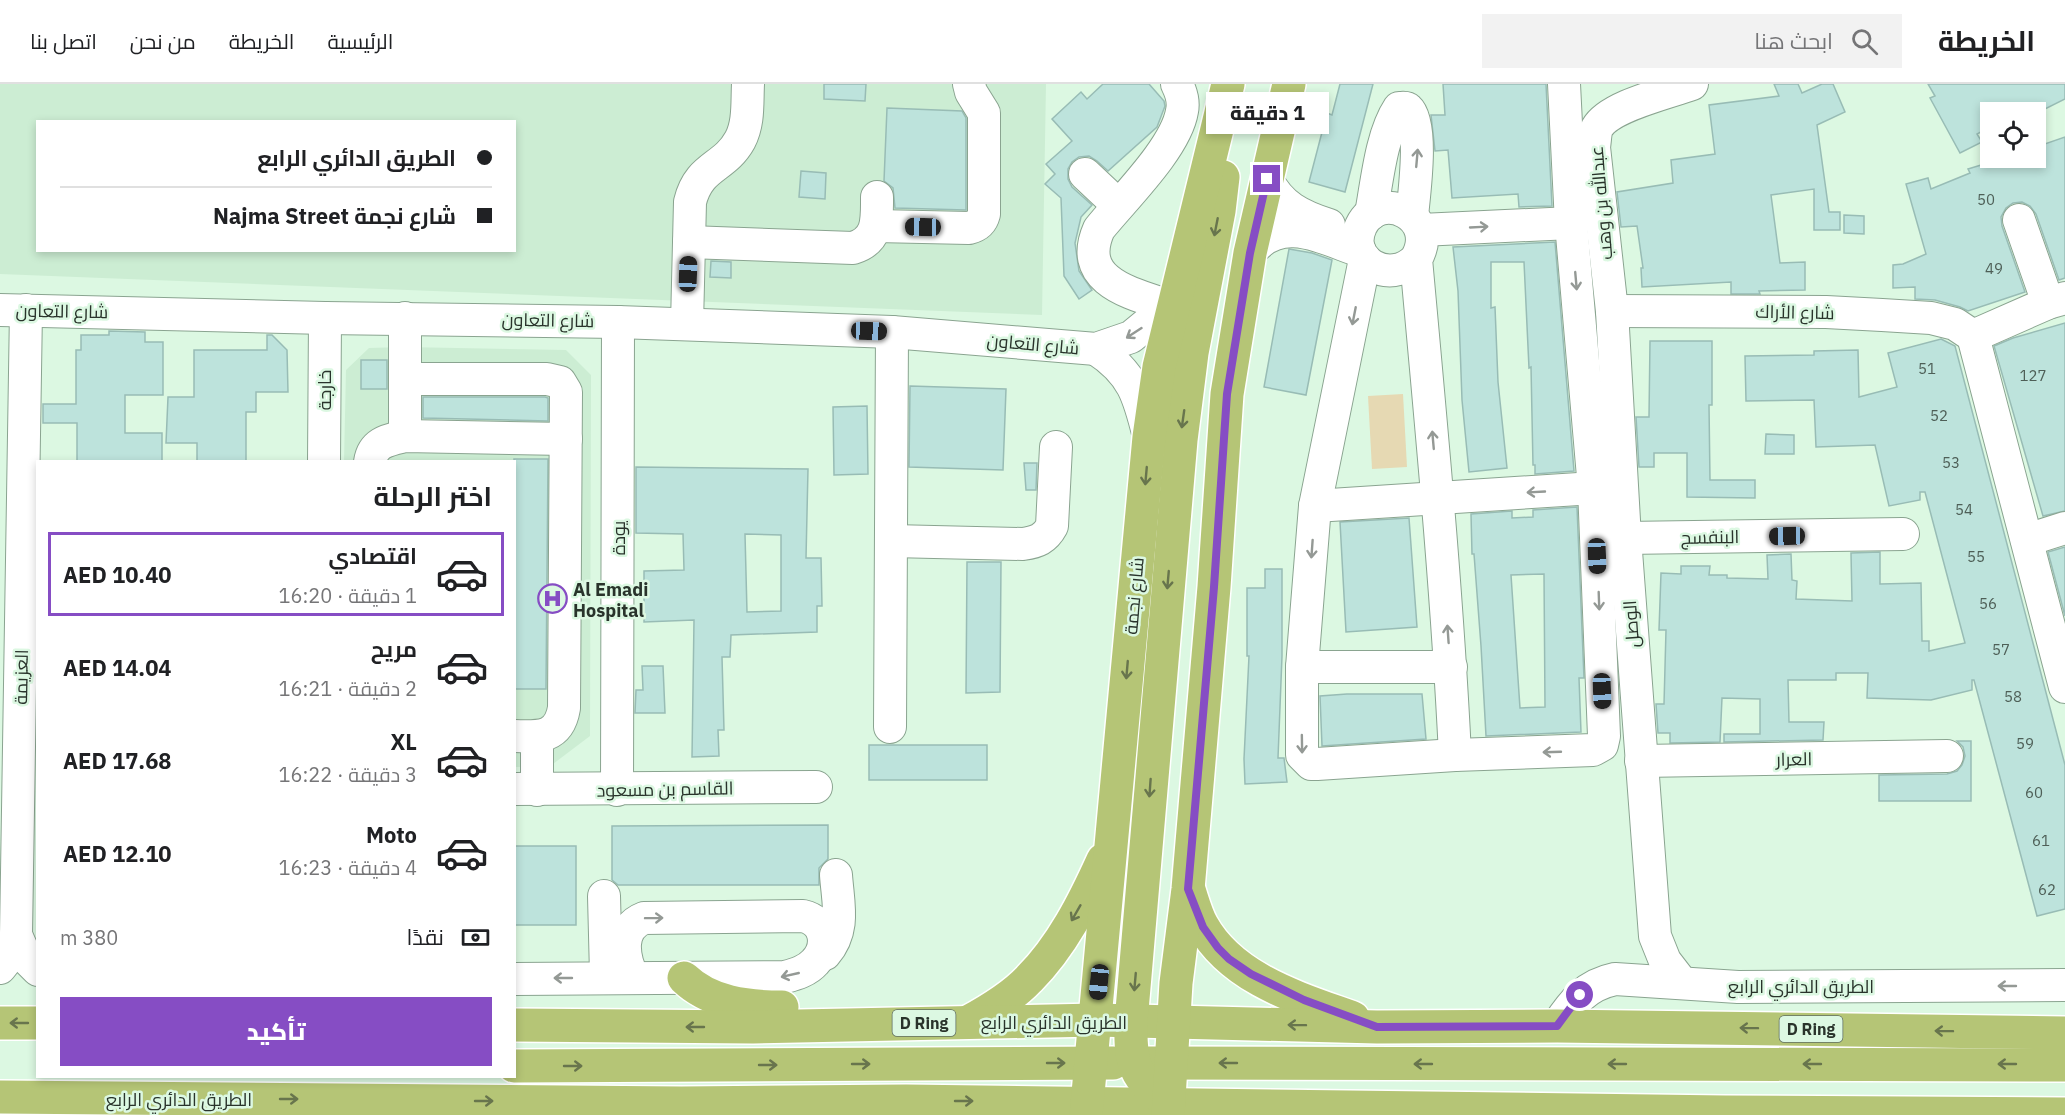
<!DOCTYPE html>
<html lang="ar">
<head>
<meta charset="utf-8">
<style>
  :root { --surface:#fff; --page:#f2f2f2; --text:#202124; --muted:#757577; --line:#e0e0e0; --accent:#864dc4 }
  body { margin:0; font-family:"IBM Plex Sans",Cairo,sans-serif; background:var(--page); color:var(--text); direction:rtl; height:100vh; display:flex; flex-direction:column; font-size:22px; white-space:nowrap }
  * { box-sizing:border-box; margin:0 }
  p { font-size:20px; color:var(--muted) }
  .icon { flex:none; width:33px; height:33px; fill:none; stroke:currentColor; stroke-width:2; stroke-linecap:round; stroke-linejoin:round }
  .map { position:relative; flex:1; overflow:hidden; direction:ltr }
  .side { position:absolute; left:36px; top:376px; width:480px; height:618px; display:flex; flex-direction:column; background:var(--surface); border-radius:0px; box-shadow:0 3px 9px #0003; direction:rtl }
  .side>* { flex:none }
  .top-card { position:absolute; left:36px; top:36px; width:480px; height:132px; border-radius:0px; box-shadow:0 3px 9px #0003; direction:rtl; display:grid; align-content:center; height:132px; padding:0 24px; background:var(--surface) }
  .controls { position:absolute; left:1980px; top:18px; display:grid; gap:12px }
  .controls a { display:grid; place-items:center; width:66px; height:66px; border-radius:0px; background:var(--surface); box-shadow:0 3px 9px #0003; font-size:30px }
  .end { position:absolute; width:27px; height:27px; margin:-14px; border:8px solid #864dc4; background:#fff; box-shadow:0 0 0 3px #fff }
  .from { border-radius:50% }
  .bubble { position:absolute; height:42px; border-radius:0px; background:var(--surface); box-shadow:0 3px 9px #0003; font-size:20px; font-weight:800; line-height:42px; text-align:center; direction:rtl }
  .car { position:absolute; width:18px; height:36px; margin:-18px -9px; border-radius:8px; box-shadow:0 0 4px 2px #0007; background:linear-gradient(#222 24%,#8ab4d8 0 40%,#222 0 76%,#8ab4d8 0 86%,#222 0) }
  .top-card b { display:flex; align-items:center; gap:21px; height:57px; font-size:22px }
  .top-card b+b { border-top:2px solid var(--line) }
  .top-card i { width:15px; height:15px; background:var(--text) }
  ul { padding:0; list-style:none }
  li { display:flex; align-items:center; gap:18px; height:84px; margin:0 12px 9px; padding:0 12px; border:3px solid transparent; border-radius:0px }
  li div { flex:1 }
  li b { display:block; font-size:22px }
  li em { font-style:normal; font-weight:800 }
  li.active { border-color:var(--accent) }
  li>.icon { width:54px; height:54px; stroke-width:1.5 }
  h2 { padding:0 24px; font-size:27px; line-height:72px }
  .pay { display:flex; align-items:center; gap:15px; height:66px; padding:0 24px; font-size:22px }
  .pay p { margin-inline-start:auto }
  .cta { display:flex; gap:12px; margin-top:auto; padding:12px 24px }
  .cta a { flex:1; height:69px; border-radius:0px; background:var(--accent); color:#fff; font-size:24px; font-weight:800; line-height:69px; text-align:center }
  header { display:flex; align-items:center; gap:36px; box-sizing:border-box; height:84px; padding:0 30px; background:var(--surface); border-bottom:2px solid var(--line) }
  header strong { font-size:28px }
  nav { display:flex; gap:33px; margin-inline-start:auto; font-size:21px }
  .search { width:420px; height:54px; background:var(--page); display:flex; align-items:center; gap:15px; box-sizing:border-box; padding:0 21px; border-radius:0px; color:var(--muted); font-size:22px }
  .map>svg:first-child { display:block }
  .built { fill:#ccedd3; fill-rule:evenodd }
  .green { fill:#e6d9b3 }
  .building { fill:#bde3dc; stroke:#98bcb5; stroke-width:1.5; fill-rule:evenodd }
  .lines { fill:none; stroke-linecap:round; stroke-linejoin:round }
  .minor-casing { stroke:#8aa490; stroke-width:34 }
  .major-casing { stroke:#fff; stroke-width:36 }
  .minor { stroke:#fff; stroke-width:32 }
  .major { stroke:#b5c576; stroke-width:33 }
  .oneway { stroke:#949995 }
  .oneway2 { stroke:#68754d }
  .route { stroke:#864dc4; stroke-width:8 }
  .labels { text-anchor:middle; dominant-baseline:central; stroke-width:5; stroke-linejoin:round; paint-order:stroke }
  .number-label { font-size:15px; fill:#4e5f57 }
  .shield { fill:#dcf8e2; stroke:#5f6e62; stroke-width:1.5 }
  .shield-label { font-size:16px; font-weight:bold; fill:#29332b }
  .street-label { font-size:18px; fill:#29332b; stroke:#dcf8e2 }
  .poi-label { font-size:18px; font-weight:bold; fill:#29332b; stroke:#dcf8e2; text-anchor:start }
</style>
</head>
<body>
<header>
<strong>الخريطة</strong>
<div class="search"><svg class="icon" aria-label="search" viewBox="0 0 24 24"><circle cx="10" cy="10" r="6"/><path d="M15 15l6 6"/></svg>ابحث هنا</div>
<nav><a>الرئيسية</a><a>الخريطة</a><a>من نحن</a><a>اتصل بنا</a></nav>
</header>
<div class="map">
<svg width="2065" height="1031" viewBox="0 0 2065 1031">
  <rect width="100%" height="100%" fill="#dcf8e2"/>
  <!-- built -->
  <g class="built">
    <path d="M0,0H1046L1042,231L0,190ZM38,38H514V166H38Z"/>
    <polygon points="404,263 566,266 591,291 590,652 549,683 515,683 514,378 344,378 346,286 369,264"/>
  </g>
  <!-- green -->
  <polygon class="green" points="1403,310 1407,383 1372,385 1368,312"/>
  <!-- building -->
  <g class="building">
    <polygon points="824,0 866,0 865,17 824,15"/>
    <polygon points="1103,0 1149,0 1164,17 1165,22 1157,43 1108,87 1097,77 1089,72 1079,73 1072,78 1068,85 1068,95 1072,103 1092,121 1081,133 1075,159 1079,187 1092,206 1079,215 1064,192 1061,114 1045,100 1055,90 1046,80 1072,57 1052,35 1081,8 1087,15"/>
    <polygon points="1340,0 1373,0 1345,108 1309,98 1327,29 1332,31"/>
    <polygon points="1443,0 1546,0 1552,122 1519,123 1518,110 1452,114 1448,66 1435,67 1431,31 1445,31"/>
    <polygon points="1774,0 1798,0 1802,9 1822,0 1833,0 1845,28 1817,41 1829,128 1840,128 1840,146 1814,146 1814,105 1771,111 1780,179 1805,178 1805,206 1759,207 1760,210 1731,210 1731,198 1642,203 1641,184 1643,184 1637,142 1621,143 1617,108 1673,99 1671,76 1715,70 1709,21 1779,12"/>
    <polygon points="1928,0 2065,0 2065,15 2039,28 1990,28 1990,43 1977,50 1982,58 1960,69 1930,14 1935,12"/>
    <polygon points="887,24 962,27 966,34 966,126 895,124 893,104 884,97"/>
    <polygon points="2065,53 2065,194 2059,196 2036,130 2030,122 2022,118 2013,119 2006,124 2001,133 2002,142 2025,208 1968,227 1960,223 1935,216 1915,215 1915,203 1893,204 1893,181 1903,180 1926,170 1906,100 1928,94 1931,105 1970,89 1968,85 2004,74 2036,74 2036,63"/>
    <polygon points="801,87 826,89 825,115 799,113"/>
    <polygon points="1844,131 1864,132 1864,150 1844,149"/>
    <polygon points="1555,158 1574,387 1535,390 1535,381 1533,381 1531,283 1529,284 1524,178 1491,178 1491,224 1495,223 1498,298 1507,384 1469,388 1462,316 1458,207 1453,163"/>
    <polygon points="1289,165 1312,169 1332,176 1306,311 1264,303"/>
    <polygon points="711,177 731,178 731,194 710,193"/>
    <polygon points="2065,239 2065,427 2043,432 1994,262 2013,254"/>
    <polygon points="109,247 145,248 145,258 163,258 163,311 125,311 125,349 162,349 162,378 77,378 77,339 43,339 43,320 76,320 76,266 81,266 81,251 109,251"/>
    <polygon points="267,251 272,251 287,266 288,308 256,308 256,328 246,328 246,378 197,378 197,359 166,359 168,313 194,313 194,266 267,266"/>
    <polygon points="1941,255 1955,262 2065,681 2065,825 2037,832 1974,596 1972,596 1972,606 1931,616 1867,614 1868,589 1836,589 1836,596 1788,596 1789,638 1824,638 1823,656 1724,658 1724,650 1760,650 1760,615 1722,614 1720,658 1670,659 1670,649 1658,649 1656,620 1664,620 1666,546 1659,546 1661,489 1681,490 1681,482 1710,482 1709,491 1727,491 1727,494 1768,495 1767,471 1791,470 1792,496 1797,497 1796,515 1852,517 1851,469 1880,468 1880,500 1921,499 1922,557 1929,557 1929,567 1965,559 1925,408 1920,408 1920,416 1889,422 1875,361 1816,363 1814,316 1746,317 1745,272 1814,271 1814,267 1858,266 1859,313 1897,303 1888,269"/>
    <polygon points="1650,257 1712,257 1712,321 1709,321 1710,396 1755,396 1755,414 1687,413 1687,369 1654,369 1654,383 1639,383 1636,333 1649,333"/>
    <rect x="361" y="276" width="26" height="29"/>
    <polygon points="910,302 1006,305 1003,386 909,383"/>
    <polygon points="423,313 545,313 548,314 548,337 423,334"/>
    <polygon points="867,322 868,390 834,391 833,323"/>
    <polygon points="1766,350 1794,351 1794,370 1765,370"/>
    <polygon points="514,375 548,375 546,605 514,605"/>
    <polygon points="1024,379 1037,379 1036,406 1026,406"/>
    <path d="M636,383L808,385L806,474H821L822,522H817V548L731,551L730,573H722L724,646H718L719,672L692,673L694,536L644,538V487L684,486L683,450L636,449ZM745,450L781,451V527L747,528Z"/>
    <path d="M1577,423L1584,594H1579L1581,648L1486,652L1481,562L1474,470H1472L1471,430L1512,427V434L1533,433V426ZM1544,490L1545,623L1520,624L1511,491Z"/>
    <polygon points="1409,434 1417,543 1346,548 1340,438"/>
    <polygon points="2065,463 2065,532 2048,468"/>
    <polygon points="967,478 1001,478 1000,608 966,609"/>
    <polygon points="1265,485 1282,485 1282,572 1278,674 1284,674 1287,698 1245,700 1244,675 1249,572 1247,572 1247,504 1265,504"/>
    <polygon points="642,582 663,582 665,629 635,629 636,606 643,606"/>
    <polygon points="1347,610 1422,610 1426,655 1322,662 1320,612"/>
    <polygon points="1957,657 1971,657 1971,717 1879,717 1879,691 1947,690 1957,687 1962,681 1965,672 1963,663"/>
    <rect x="869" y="661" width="118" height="35"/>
    <polygon points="828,741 828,775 819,784 819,801 618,801 612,796 612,742"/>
    <rect x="514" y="762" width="62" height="79"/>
  </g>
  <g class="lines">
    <defs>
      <g id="minor">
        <polyline points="1085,90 1118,121"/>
        <path d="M1267,95C1280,122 1301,132 1329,141"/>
        <path d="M1371,130C1377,98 1381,51 1399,24C1402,24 1406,23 1408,25C1424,39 1414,111 1412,132"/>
        <polyline points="2019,136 2048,219"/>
        <path d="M876,142L969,144C977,142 982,138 984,130V29L971,8L969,0"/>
        <polyline points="1421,146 1571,139"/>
        <path d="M689,158L853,164C879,156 877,135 877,113"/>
        <path d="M1250,169C1280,129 1322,154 1360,167"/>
        <polyline points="1365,175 1315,422 1302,583 1302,671 1311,680 1317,680 1455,671 1593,666 1602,661 1604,652 1594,404 1571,139 1564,0"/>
        <path d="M1416,175C1390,202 1345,177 1361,142C1380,103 1441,133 1416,175C1431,340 1447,506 1455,671"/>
        <path d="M1172,223C1135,210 1075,199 1099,145C1123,115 1176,64 1182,27C1184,18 1181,8 1177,0"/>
        <polyline points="0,226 325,234 618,238 892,248 1096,265 1131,253 1148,239 1171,230"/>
        <polyline points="1612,227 1826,228 1882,231 1931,234 1955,240 1973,252"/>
        <polyline points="405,234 405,352"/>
        <path d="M687,240L690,118C699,81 724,85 740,56C749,39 747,19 748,0"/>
        <polyline points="1973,252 2065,603"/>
        <polyline points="1973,252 2048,219 2065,214"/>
        <path d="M1096,265C1133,289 1139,312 1149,353"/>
        <path d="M405,295H547L560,298L566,308L564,624C559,654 540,653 514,652"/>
        <polyline points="324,378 325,234"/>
        <path d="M370,378C373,358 388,356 405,352L566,355"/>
        <polyline points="1315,422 1594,404"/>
        <polyline points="1625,454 1903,450"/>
        <polyline points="2027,456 2065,444"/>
        <path d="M892,457L1023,460C1037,458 1045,455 1052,442L1056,363"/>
        <polyline points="1302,583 1451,583"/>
        <polyline points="890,643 892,248"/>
        <polyline points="537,653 537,706"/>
        <polyline points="1641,677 1947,672"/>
        <polyline points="514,705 816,703"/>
        <polyline points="617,706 618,238"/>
        <polyline points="604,812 606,890"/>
        <polyline points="16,851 26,874 38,886"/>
        <path d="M825,870C846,846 838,820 836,791"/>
        <polyline points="0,884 12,869 16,851 26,226"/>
        <path d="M514,895L785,893C796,890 807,887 815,878C830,862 826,837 803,832L644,834C618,844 623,873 633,893"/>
        <path d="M1682,899L1665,877L1655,852L1625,454L1612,227L1594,63C1595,58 1595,49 1597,44C1609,22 1668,9 1692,0"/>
        <path d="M1557,942C1573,918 1586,901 1615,895L1738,903L2065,901"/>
      </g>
      <g id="major">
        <path d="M1189,806C1193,818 1196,830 1202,841C1232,895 1298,914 1353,934"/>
        <path d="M684,894C710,919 747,923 782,923"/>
        <path d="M968,938C990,926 1012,913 1029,895C1062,862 1084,818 1103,776"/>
        <polyline points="0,939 38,939"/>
        <polyline points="514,941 753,943 1096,936 1377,943 1557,942 2065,949"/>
        <polyline points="1149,979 2065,981"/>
        <polyline points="514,982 1113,979"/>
        <polyline points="0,1013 681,1019 906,1017 1725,1028 2065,1030"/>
        <path d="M1169,1020C1134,993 1130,980 1131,938L1181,356L1192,269L1219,127L1223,93"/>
        <polyline points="1086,1031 1149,353 1159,283 1228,0"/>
        <polyline points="1168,1031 1176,899 1188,805 1214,503 1227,310 1250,169 1289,0"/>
      </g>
    </defs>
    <!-- minor casing -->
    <use href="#minor" class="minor-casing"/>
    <!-- major casing -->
    <use href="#major" class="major-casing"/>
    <!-- minor -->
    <use href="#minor" class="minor"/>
    <!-- major -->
    <use href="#major" class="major"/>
  </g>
  <!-- one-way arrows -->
  <defs><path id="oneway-shaft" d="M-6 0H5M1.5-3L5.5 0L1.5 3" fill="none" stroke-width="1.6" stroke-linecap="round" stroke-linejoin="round" transform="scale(1.5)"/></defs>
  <g class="oneway">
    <use href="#oneway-shaft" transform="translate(1417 74) rotate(-85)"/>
    <use href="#oneway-shaft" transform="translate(1479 143) rotate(-3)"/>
    <use href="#oneway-shaft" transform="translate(1576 197) rotate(85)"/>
    <use href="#oneway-shaft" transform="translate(1354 232) rotate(101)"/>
    <use href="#oneway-shaft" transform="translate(1134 249) rotate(147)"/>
    <use href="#oneway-shaft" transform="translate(1433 356) rotate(-95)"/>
    <use href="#oneway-shaft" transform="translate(1536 408) rotate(177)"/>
    <use href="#oneway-shaft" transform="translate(1312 465) rotate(94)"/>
    <use href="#oneway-shaft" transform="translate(1599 517) rotate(88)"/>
    <use href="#oneway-shaft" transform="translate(1448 550) rotate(-94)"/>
    <use href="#oneway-shaft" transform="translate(1302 660) rotate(89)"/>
    <use href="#oneway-shaft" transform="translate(1552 668) rotate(178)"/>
    <use href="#oneway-shaft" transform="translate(654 834) rotate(-1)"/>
    <use href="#oneway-shaft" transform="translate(790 891) rotate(167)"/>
    <use href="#oneway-shaft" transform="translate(563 894) rotate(180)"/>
    <use href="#oneway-shaft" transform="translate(2007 902) rotate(180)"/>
  </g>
  <g class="oneway2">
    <use href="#oneway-shaft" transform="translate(1216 143) rotate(101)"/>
    <use href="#oneway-shaft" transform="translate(1183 335) rotate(98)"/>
    <use href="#oneway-shaft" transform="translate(1146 392) rotate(95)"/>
    <use href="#oneway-shaft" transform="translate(1168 496) rotate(95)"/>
    <use href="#oneway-shaft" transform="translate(1127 586) rotate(95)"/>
    <use href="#oneway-shaft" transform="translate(1150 704) rotate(94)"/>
    <use href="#oneway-shaft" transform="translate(1076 829) rotate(120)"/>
    <use href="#oneway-shaft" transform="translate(1135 898) rotate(95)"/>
    <use href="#oneway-shaft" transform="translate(19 939) rotate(180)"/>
    <use href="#oneway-shaft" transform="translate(1297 941) rotate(-179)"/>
    <use href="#oneway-shaft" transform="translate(695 943) rotate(-180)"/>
    <use href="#oneway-shaft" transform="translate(1749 944) rotate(-179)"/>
    <use href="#oneway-shaft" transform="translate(1944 947) rotate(-179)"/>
    <use href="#oneway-shaft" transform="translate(1056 979)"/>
    <use href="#oneway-shaft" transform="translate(1228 979) rotate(-180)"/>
    <use href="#oneway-shaft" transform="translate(861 980)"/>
    <use href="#oneway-shaft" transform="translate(1423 980) rotate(-180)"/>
    <use href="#oneway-shaft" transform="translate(1617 980) rotate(-180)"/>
    <use href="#oneway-shaft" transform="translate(1812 980) rotate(-180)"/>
    <use href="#oneway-shaft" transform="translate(2007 980) rotate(-180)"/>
    <use href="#oneway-shaft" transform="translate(768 981)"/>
    <use href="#oneway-shaft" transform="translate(573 982)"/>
    <use href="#oneway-shaft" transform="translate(289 1015)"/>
    <use href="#oneway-shaft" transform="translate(484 1017)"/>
    <use href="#oneway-shaft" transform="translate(964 1017)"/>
  </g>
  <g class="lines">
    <!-- route -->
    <polyline class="route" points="1267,95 1250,169 1227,310 1214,503 1188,805 1203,843 1218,864 1229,875 1251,890 1304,916 1377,943 1557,942 1580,911"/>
  </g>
  <!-- icons -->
  <defs>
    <symbol id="hospital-ring" viewBox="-11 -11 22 22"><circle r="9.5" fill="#dcf8e2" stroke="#864dc4" stroke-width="1.5"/><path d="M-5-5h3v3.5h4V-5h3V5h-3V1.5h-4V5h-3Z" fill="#864dc4"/></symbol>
  </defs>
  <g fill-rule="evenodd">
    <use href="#hospital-ring" x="536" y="498" width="33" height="33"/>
  </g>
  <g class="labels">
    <!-- number labels -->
    <g class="number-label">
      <text x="1986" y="115">50</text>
      <text x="1994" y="184">49</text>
      <text x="1927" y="284">51</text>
      <text x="2033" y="291">127</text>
      <text x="1939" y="331">52</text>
      <text x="1951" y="378">53</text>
      <text x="1964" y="425">54</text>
      <text x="1976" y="472">55</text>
      <text x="1988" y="519">56</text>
      <text x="2001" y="565">57</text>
      <text x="2013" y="612">58</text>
      <text x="2025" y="659">59</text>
      <text x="2034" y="708">60</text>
      <text x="2041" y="756">61</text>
      <text x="2047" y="805">62</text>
    </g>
    <!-- shield labels -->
    <g class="shield">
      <rect x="892.5" y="926" width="63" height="26" rx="4.5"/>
      <rect x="1779.5" y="932" width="63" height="26" rx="4.5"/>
    </g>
    <g class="shield-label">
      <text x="924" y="939">D Ring</text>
      <text x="1811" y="945">D Ring</text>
    </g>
    <!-- street labels -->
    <g class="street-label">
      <text transform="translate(1601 119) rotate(-95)">عبدالله بن وهب</text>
      <text transform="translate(62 227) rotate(1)">شارع التعاون</text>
      <text transform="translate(1795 228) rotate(1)">شارع الأراك</text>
      <text transform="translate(548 236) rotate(1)">شارع التعاون</text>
      <text transform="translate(1033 260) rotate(5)">شارع التعاون</text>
      <text transform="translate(324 306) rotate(-90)">خارجة</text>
      <text transform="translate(1710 453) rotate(-1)">البنفسج</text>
      <text transform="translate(618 454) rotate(-90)">يودة</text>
      <text transform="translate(1134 512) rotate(-85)">شارع نجمة</text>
      <text transform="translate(1631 540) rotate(-94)">الوصل</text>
      <text transform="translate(21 593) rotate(-89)">العزيمة</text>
      <text transform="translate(1794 675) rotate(-1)">العرار</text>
      <text transform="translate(665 705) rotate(-1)">القاسم بن مسعود</text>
      <text x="1801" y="902">الطريق الدائري الرابع</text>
      <text x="1054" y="938">الطريق الدائري الرابع</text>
      <text x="179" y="1015">الطريق الدائري الرابع</text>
    </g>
    <!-- poi labels -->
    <g class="poi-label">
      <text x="573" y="505">Al Emadi<tspan x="573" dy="21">Hospital</tspan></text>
    </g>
  </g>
</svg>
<div class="controls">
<a><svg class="icon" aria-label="locate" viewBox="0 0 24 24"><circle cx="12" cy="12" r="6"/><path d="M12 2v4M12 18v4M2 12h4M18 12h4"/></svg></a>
</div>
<i class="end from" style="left:1580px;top:911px"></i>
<i class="end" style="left:1267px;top:95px"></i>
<div class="bubble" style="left:1206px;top:8px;width:123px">1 دقيقة</div>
<i class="car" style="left:923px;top:143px;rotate:271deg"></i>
<i class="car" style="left:688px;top:190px;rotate:2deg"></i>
<i class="car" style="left:869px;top:247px;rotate:92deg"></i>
<i class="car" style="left:1787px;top:452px;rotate:269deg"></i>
<i class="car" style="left:1597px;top:472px;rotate:178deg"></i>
<i class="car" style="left:1602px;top:607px;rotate:178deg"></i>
<i class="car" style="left:1099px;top:898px;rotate:186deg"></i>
<div class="top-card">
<b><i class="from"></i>الطريق الدائري الرابع</b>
<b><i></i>شارع نجمة Najma Street</b>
</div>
<section class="side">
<h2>اختر الرحلة</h2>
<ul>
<li class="active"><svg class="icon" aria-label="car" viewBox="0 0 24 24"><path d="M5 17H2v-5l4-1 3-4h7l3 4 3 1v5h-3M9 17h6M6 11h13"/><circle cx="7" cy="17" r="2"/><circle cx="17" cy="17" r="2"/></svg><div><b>اقتصادي</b><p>1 دقيقة · 16:20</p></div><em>AED 10.40</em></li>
<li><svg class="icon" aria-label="car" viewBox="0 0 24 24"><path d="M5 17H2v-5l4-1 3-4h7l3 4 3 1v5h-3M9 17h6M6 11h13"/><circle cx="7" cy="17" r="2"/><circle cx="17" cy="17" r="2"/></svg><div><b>مريح</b><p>2 دقيقة · 16:21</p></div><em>AED 14.04</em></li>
<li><svg class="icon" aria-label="car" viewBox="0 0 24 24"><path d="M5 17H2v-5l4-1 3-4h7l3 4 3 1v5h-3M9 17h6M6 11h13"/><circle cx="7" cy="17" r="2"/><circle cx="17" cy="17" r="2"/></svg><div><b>XL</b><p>3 دقيقة · 16:22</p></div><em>AED 17.68</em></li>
<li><svg class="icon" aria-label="car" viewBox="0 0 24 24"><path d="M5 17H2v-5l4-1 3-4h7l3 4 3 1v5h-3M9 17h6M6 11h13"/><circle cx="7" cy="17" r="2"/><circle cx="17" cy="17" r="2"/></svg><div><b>Moto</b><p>4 دقيقة · 16:23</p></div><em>AED 12.10</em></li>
</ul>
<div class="pay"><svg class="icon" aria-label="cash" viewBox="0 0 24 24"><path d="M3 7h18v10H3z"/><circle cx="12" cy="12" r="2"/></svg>نقدًا<p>380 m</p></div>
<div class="cta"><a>تأكيد</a></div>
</section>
</div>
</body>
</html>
